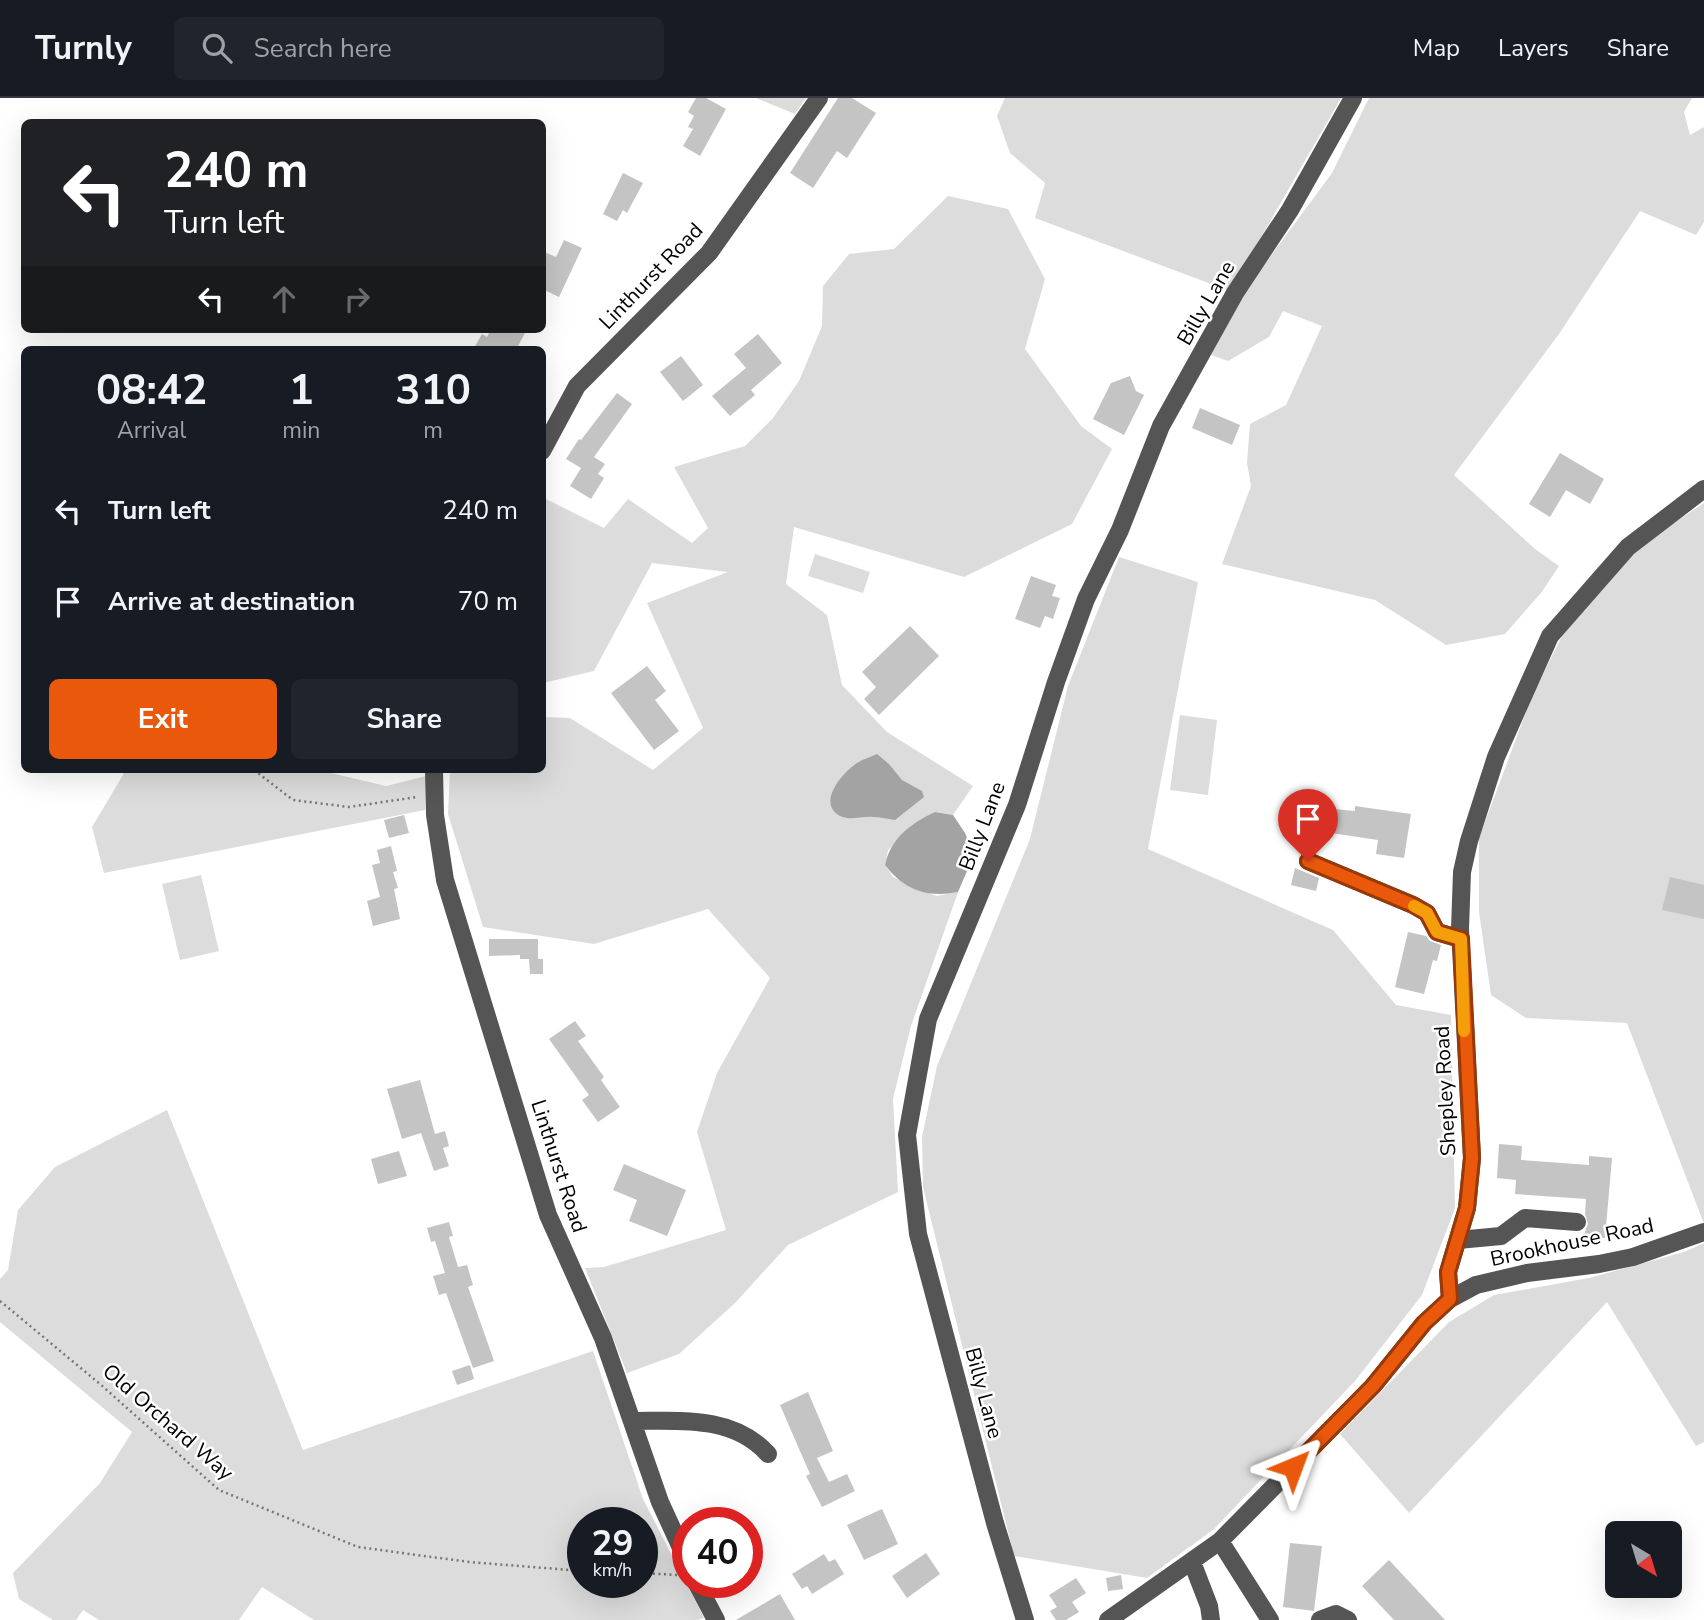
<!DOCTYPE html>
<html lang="en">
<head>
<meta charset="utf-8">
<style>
  :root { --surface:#171b24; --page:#20242c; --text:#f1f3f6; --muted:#9ea1a6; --line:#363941; --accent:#ea580c }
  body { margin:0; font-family:"Nunito Sans",sans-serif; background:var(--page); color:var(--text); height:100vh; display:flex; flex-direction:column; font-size:26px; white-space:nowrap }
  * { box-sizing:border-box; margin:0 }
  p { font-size:23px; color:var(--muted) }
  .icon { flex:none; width:38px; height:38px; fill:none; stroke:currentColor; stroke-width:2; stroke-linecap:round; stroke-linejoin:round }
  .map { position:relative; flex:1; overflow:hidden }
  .sheet { position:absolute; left:21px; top:248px; width:525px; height:427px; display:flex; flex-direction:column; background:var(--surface); border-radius:10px; box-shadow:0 7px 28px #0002 }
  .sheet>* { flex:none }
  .guide { position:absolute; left:21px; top:21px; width:525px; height:214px; border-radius:10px; box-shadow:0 7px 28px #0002; background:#202124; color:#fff; overflow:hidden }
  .needle { width:46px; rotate:142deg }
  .fabs { position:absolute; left:1605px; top:1423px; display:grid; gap:14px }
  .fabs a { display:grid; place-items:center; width:77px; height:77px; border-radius:10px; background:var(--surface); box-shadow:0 7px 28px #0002; font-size:35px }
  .speed { position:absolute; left:567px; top:1409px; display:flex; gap:14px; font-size:35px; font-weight:700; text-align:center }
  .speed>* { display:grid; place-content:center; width:91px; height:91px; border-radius:50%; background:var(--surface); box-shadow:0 7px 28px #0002; line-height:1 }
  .speed small { font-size:18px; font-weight:400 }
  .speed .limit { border:10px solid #d22; background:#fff; color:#111 }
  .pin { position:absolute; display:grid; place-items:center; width:60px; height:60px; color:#fff; margin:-72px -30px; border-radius:50% 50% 50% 0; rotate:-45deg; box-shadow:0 0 7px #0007 }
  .pin .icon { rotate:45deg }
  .me { position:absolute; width:77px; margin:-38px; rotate:44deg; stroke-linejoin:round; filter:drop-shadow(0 0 5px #0008) }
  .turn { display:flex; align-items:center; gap:24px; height:147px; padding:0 28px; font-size:32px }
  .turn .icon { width:91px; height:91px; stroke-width:2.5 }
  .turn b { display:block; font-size:49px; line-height:60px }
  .lanes { display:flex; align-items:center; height:66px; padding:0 28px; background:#0003; justify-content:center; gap:35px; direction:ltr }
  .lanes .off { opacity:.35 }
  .eta { display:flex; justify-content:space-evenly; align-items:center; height:119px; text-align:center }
  .eta b { font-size:42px; font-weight:700; line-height:49px }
  .cta { display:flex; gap:14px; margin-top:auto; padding:14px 28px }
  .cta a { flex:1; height:80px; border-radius:10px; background:var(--accent); color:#fff; font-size:28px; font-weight:700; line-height:80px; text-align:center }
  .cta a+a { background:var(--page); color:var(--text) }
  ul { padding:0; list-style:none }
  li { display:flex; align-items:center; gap:21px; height:91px; padding:0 28px }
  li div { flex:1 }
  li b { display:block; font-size:26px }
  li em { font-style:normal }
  header { display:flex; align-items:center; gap:42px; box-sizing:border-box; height:98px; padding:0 35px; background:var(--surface); border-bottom:2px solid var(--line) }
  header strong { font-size:33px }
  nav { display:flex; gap:38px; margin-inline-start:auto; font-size:24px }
  .search { width:490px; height:63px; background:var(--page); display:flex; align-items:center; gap:18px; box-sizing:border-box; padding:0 24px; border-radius:10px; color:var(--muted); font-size:26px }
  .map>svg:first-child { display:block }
  .green { fill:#dcdcdc; fill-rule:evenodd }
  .water { fill:#a3a3a3 }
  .building { fill:#c4c4c4 }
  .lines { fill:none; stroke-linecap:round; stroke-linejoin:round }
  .path { stroke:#777; stroke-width:2.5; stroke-dasharray:2 3.5; stroke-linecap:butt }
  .minor { stroke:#555; stroke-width:18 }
  .route-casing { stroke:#983908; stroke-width:18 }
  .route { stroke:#ea580c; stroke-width:12 }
  .slow { stroke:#f59e0b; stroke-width:12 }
  .labels { text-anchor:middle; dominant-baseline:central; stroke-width:5; stroke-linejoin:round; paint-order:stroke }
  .street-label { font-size:21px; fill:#000; stroke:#fff }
</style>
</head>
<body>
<header>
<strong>Turnly</strong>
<div class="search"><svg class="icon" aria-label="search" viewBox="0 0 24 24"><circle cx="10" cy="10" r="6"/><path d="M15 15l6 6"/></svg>Search here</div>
<nav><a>Map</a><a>Layers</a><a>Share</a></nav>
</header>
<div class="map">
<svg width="1704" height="1522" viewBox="0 0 1704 1522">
  <rect width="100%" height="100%" fill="#fff"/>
  <!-- green -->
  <path class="green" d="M756 0H806L795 16Z
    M1005 0H1341L1230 193 1035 120 1045 85 1010 55 997 18Z
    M1369 0H1692L1684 14 1690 37 1704 29V124L1696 137 1640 113 1559 236 1454 377 1535 451 1559 468 1541 495 1505 536 1446 547 1375 502 1222 466 1251 388 1247 365 1250 326 1286 307 1322 228 1283 213 1269 239 1228 263 1211 257 1242 197 1332 75Z
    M948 98 1008 111 1045 181 1025 251 1081 328 1112 351 1072 426 964 479 794 429 786 486 827 517 842 587 887 634 973 688 953 717 935 714 888 752 885 767 893 779 936 798 958 794 911 928 893 1001 898 1094 788 1147 735 1205 679 1256 627 1275 585 1170 604 1169 726 1132 697 1034 717 975 770 880 708 811 594 846 483 829 448 716 450 672H542L543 619 570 620 653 672 703 630 647 505 728 474 652 465 594 573 543 585 542 403 544 400 604 430 628 401 692 445 708 430 674 369 745 348 773 320 799 283 822 228 823 188 849 156 894 151Z
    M1704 405V1126L1627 925 1526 920 1491 897 1479 814V740L1532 598 1565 532 1632 453Z
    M815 456 870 474 863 495 808 478Z
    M1119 459 1198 484 1148 751 1333 832 1396 907 1451 917 1455 1110 1422 1197 1355 1283 1214 1431 1147 1480 1014 1458 923 1089 922 1039 937 968 1030 741 1068 588Z
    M1180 617 1217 622 1208 697 1170 692Z
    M123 672H318L386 688 426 678 425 712 104 775 92 729 123 677Z
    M201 777 219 853 180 862 162 786Z
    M167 1012 303 1352 593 1253 643 1401 704 1520 698 1522H314L262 1489 239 1522H99L83 1512 76 1522H53L19 1501 13 1475 100 1385 132 1334 0 1224V1181L8 1172 18 1112 55 1069ZM583 1424H642V1484H583Z
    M1704 1145V1344L1696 1348 1607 1204 1409 1415 1340 1336 1449 1224 1494 1197 1589 1180 1684 1154Z"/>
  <!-- water -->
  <path class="water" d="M877 656 889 666 902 682 922 693 924 699 895 722C888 721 880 719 873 719 862 718 851 723 840 718 816 705 843 674 857 665 863 661 871 659 877 656Z
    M935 714 953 717 965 735 974 757 958 794C927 800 904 792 885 767 891 740 910 726 935 714Z"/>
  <!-- building -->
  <path class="building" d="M696 0H706L726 11 700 58 683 48 693 31 688 29 694 18 688 14Z
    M838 0H852L876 15 847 60 837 53 813 90 790 75Z
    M623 75 643 85 627 115 623 112 617 123 603 116Z
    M564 142 582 150 559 199 542 191V153L556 159Z
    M491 231H527L516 252H473L482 236 487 239Z
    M758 236 782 265 751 292 755 297 730 318 712 298 746 270 734 256Z
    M681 258 703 287 683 303 660 274Z
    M1130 278 1136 293 1144 297 1124 337 1093 321 1111 285Z
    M617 295 632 306 594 359 605 366 598 376 604 380 591 401 570 388 581 370 566 361 579 341 581 342Z
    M1200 310 1240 327 1232 347 1192 330Z
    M1560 355 1604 381 1590 406 1566 392 1550 419 1529 406Z
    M1031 478 1056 487 1052 498 1060 500 1053 521 1045 518 1040 530 1015 521Z
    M910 528 939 558 879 617 864 601 876 589 862 574Z
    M647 568 666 593 655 602 679 633 654 652 611 595Z
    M1355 708 1411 716 1404 760 1376 756 1378 742 1331 735 1330 741 1310 739 1313 709 1355 713Z
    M404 717 409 735 389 740 384 722Z
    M391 748 397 773 393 774 398 790 394 791 400 821 373 828 367 803 380 799 372 767 380 765 377 752Z
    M1295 770 1319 780 1316 793 1291 787Z
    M1670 779 1704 787V821L1662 812Z
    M1408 834 1426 838 1430 843 1441 847 1437 863 1433 862 1424 896 1395 889Z
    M489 841H538V861H520V857L489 858Z
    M529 861H543V876H530Z
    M575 923 586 938 578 943 604 979 601 982 620 1009 598 1024 582 1002 589 997 549 941Z
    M420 982 435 1036 445 1033 449 1048 443 1050 449 1068 434 1073 421 1035 402 1041 387 991Z
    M1499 1046 1522 1048 1521 1062 1589 1067V1058L1612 1060 1605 1140 1583 1139 1588 1126 1585 1116 1586 1101 1515 1096 1516 1082 1497 1080Z
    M399 1053 407 1078 378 1086 371 1061Z
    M624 1066 686 1092 667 1138 629 1123 637 1102 613 1092Z
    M449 1124 453 1138 449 1139 458 1169 467 1167 473 1187 468 1189 494 1263 473 1270 446 1195 439 1197 433 1178 445 1175 435 1143 431 1144 427 1130Z
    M470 1267 474 1281 457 1287 452 1273Z
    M808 1294 833 1353 817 1360 829 1384 847 1376 855 1393 822 1409 806 1378 810 1376 780 1307Z
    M882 1411 898 1446 864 1462 847 1427Z
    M1290 1445 1322 1448 1314 1513 1283 1509Z
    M926 1455 940 1476 907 1500 892 1478Z
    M824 1456 829 1464 835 1461 844 1476 812 1496 807 1488 802 1491 792 1476Z
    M1389 1462 1445 1522H1394L1362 1488Z
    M1121 1477 1123 1491 1108 1493 1106 1480Z
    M1076 1480 1086 1495 1072 1504 1079 1514 1066 1522H1056L1050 1513 1057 1509 1049 1497Z
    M780 1496 795 1522H736Z"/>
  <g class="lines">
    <!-- path -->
    <path class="path" d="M254 672 293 702 349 709 417 699
      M0 1203 100 1286 219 1392 358 1449 469 1464 583 1473
      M642 1475 677 1477"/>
    <!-- minor -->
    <path class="minor" d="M542 353 577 288 709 155 819 0
      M434 672 435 717 445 782 548 1117 603 1240 660 1404 688 1465
      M1308 763 1413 807 1427 815 1437 834 1461 841
      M1458 1142 1501 1138 1525 1120 1577 1124
      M1450 1201 1448 1174 1467 1110 1472 1060 1460 831 1462 774 1469 743 1496 659 1550 538 1628 449 1704 391
      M632 1323C679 1323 733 1317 768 1356
      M1220 1443 1270 1522
      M1192 1464 1209 1508 1211 1522
      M696 1484 716 1522
      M1025 1522 995 1425 918 1136 907 1037 928 921 1017 707 1056 584 1086 501 1120 432 1161 328 1235 195 1290 112 1353 0
      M1108 1522 1220 1443 1373 1288 1424 1225 1450 1201 1476 1187 1527 1175 1599 1166 1633 1159 1704 1134
      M1320 1522 1336 1516 1348 1522"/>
  </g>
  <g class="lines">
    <!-- route casing -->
    <g class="route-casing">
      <path id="route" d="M1293 1369 1373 1288 1424 1225 1450 1201 1448 1174 1467 1110 1472 1060 1461 841 1437 834 1427 815 1413 807 1308 763"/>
    </g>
    <!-- route -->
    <use href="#route" class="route"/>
    <!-- slow -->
    <path class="slow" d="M1414 808 1427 815 1437 834 1461 841 1464 933"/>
  </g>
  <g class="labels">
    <!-- street labels -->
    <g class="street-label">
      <text transform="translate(651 178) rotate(-46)">Linthurst Road</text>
      <text transform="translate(1206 205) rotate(-60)">Billy Lane</text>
      <text transform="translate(982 728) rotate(-69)">Billy Lane</text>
      <text transform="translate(1445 993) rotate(-93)">Shepley Road</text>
      <text transform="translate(559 1068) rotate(72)">Linthurst Road</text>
      <text transform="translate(1572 1144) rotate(-12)">Brookhouse Road</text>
      <text transform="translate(984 1295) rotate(75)">Billy Lane</text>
      <text transform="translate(168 1324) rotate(41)">Old Orchard Way</text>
    </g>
  </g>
</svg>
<div class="fabs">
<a><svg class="needle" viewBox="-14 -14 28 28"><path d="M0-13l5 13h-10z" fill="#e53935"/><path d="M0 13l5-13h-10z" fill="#9ea1a6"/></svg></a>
</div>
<div class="speed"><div>29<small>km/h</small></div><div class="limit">40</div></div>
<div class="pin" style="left:1308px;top:763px;background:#d93025"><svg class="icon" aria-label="arrive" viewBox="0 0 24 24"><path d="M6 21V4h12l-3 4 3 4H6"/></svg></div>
<svg class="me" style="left:1293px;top:1369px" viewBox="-20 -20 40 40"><path d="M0-17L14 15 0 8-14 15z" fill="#ea580c" stroke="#fff" stroke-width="4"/></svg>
<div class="guide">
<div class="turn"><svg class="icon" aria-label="left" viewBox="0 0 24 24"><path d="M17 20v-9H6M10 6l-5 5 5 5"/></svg><div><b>240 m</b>Turn left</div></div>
<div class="lanes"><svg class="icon" aria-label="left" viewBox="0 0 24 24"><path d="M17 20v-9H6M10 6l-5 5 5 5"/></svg><svg class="icon off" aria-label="ahead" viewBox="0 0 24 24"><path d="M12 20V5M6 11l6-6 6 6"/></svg><svg class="icon off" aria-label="right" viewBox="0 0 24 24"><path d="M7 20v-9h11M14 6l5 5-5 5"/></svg></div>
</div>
<section class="sheet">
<div class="eta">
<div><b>08:42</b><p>Arrival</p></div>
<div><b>1</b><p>min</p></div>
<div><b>310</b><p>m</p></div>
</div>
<ul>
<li><svg class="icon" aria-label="left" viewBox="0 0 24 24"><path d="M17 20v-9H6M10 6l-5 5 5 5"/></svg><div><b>Turn left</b></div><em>240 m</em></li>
<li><svg class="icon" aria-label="arrive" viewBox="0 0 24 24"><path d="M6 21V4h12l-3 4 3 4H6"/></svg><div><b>Arrive at destination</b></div><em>70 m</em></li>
</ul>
<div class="cta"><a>Exit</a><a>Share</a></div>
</section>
</div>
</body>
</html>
